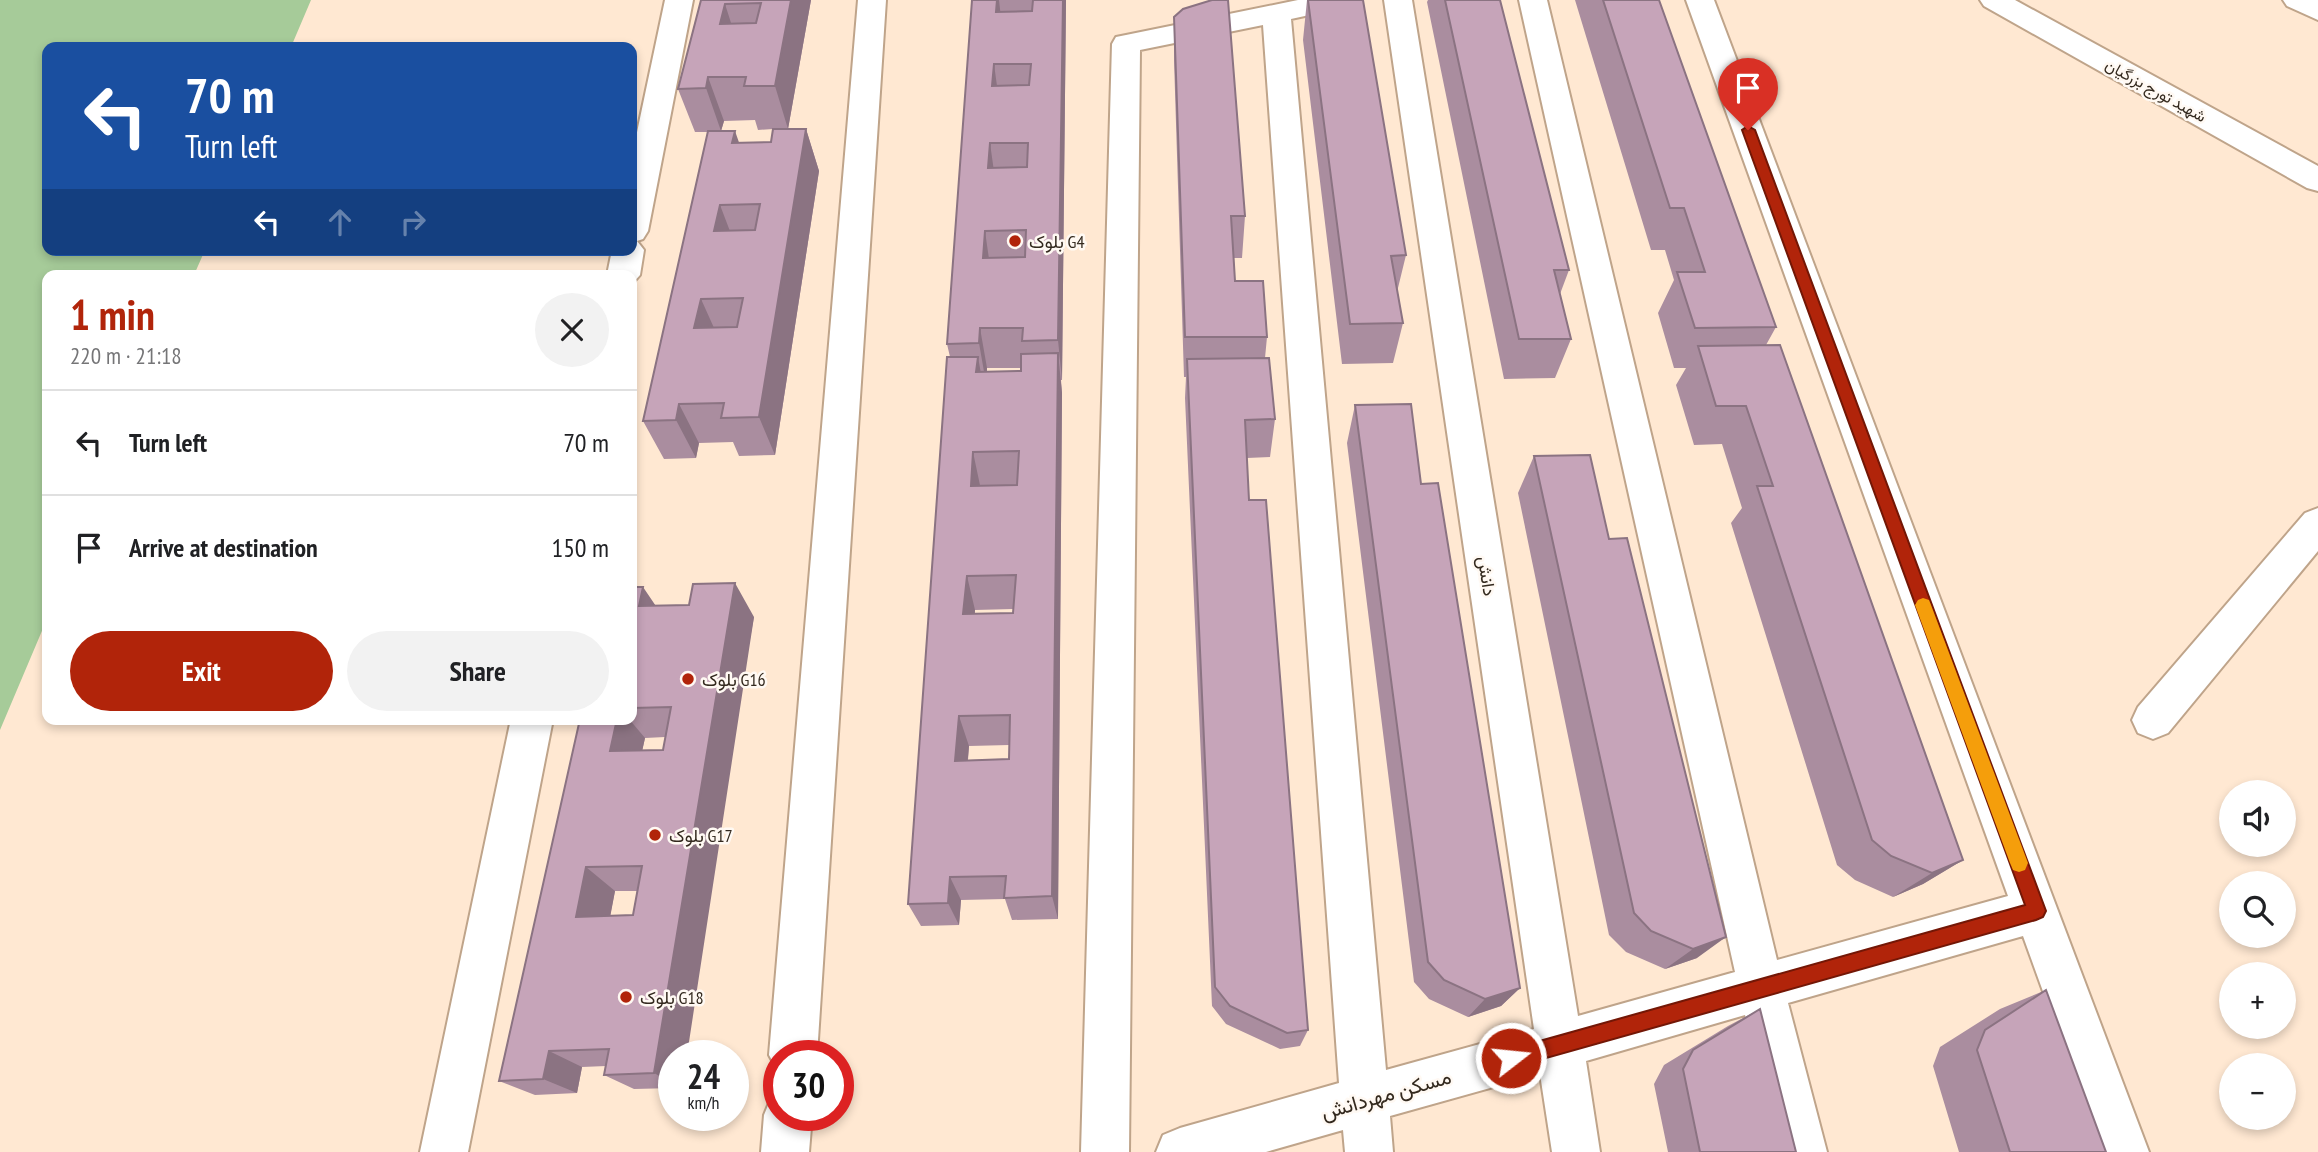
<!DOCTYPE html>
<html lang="en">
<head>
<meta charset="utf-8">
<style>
  :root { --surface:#fff; --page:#f2f2f2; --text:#202124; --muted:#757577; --line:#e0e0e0; --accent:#b1240a }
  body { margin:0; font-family:"PT Sans Narrow",Vazirmatn,sans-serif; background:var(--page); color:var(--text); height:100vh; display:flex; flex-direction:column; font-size:26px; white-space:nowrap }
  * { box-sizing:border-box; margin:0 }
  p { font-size:23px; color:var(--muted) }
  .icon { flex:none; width:38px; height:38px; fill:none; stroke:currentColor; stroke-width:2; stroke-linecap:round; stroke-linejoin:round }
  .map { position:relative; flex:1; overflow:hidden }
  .details { position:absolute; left:42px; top:270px; width:595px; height:455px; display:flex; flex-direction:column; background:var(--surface); border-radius:14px; box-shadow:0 4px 10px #0003 }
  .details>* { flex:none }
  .guide { position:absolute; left:42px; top:42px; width:595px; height:214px; border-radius:14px; box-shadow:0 4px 10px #0003; background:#1a4fa0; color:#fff; overflow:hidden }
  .buttons { position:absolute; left:2219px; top:780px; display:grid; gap:14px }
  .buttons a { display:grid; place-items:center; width:77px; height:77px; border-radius:50%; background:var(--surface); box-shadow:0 4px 10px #0003; font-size:35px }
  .speed { position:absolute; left:658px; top:1040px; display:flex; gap:14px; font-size:35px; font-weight:700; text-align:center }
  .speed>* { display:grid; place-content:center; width:91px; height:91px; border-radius:50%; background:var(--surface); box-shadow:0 4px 10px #0003; line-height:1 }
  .speed small { font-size:18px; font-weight:400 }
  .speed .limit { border:10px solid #d22; background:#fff; color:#111 }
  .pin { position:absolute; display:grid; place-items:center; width:60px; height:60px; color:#fff; margin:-72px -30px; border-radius:50% 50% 50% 0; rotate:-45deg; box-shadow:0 0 7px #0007 }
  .pin .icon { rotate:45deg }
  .me { position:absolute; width:77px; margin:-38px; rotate:74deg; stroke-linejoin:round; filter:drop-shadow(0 0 5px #0008) }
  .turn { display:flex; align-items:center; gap:24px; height:147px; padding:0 28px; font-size:32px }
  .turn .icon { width:91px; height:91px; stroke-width:2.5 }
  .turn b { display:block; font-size:49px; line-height:60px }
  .lanes { display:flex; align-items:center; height:66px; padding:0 28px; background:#0003; justify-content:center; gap:35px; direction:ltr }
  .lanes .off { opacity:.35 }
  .round { display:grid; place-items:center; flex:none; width:74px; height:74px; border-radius:37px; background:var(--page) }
  .head { display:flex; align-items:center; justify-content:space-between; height:119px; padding:0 28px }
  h1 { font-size:42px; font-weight:700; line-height:52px; color:var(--accent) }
  .action { display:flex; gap:14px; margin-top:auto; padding:14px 28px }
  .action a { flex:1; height:80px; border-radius:42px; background:var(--accent); color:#fff; font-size:28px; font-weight:700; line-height:80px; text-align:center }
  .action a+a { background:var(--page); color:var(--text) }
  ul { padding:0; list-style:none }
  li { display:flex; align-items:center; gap:21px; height:105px; padding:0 28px; border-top:2px solid var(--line) }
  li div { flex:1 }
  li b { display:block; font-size:26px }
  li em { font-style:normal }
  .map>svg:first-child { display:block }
  .green { fill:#a6cb99 }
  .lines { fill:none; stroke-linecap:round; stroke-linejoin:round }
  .street-casing { stroke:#bfa48a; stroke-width:4 }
  .street { fill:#fff; fill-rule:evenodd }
  .wall { fill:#aa8d9f; fill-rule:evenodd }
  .shaded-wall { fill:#8b7382 }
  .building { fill:#c6a4b9; stroke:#8b7382; stroke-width:2; fill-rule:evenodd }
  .route { fill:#b1240a; stroke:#731706; stroke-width:2 }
  .slow { fill:#f59e0b }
  .poi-dot { fill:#b1240a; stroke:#fff9f3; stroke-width:2.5 }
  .labels { text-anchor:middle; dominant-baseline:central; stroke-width:5; stroke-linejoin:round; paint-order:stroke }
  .far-street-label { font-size:16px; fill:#33291e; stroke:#fff9f3 }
  .poi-label { font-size:18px; fill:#33291e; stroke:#fff9f3; text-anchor:start }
  .street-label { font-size:18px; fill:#33291e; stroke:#fff9f3 }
  .near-street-label { font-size:21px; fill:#33291e; stroke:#fff9f3 }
</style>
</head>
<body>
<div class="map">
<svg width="2318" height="1152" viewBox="0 0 2318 1152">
  <rect width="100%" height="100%" fill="#ffe8d2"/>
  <!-- green -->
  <path class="green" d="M0 0H311L291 47H47V250H205L194 275H47V619L0 730Z"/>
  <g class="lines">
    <!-- street casing -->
    <g class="street-casing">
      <path id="street" d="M665 0H693L648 231 643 239 637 241 644 250 640 275 632 284V275H607L612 250H632V156Z
        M858 0H886L817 1055H779V1073L769 1055Z
        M1298 0H1355L1351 6 1291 19 1386 1070 1534 1029 1384 0H1412L1578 1016 1735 972 1519 0H1547L1777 960 2008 896 1686 0H1714L2149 1152H2101L2023 936 1788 1003 1827 1152H1779L1745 1015 1586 1061 1600 1152H1552L1540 1074 1390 1116 1393 1152H1345L1343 1130 1266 1152H1156L1163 1135 1180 1128 1339 1083 1263 25 1140 50 1129 1152H1081L1112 44 1116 37 1126 35Z
        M1980 0H2015L2318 166V191L2307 188 1984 6Z
        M2283 0H2318V20L2287 6Z
        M2318 508V551L2168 733 2153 739 2138 733 2132 720 2138 707 2305 513Z
        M511 719H553L468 1152H420Z
        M779 1095V1115H812L809 1152H761L764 1115 771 1098Z"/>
    </g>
    <!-- street -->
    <use href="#street" class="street"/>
  </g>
  <!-- wall -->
  <path class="wall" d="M701 0H811L788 129H806L819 171 775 455 739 456 733 442 699 443 696 458 664 459 643 421 708 132H695L678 89ZM755 120 758 130 773 129 771 142 739 143 721 131 724 121Z
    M972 0H1066L1062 380H1061L1062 393 1058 919 1012 920 1005 899 961 900 959 925 921 926 908 904 950 357 947 344ZM987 368H1021V371L987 372ZM1013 609V613L975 614V610ZM1009 745V759L968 760 969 746Z
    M1307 0H1363L1406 255 1397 292 1403 323 1393 363 1342 364 1303 40Z
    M1428 0H1500L1569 270 1560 294 1571 339 1555 378 1504 379 1427 2Z
    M1575 0H1659L1776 327 1766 345 1963 860 1923 884 1893 897 1855 880 1837 865 1731 523 1742 508 1722 444 1694 445 1676 385 1686 368H1674L1658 313 1674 280 1665 250H1651Z
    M1174 17 1245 216 1242 258H1234L1235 281 1267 337 1265 358 1275 419 1270 457 1247 458 1249 500 1308 1030 1300 1046 1280 1049 1226 1024 1212 1006 1185 398 1186 377H1184L1174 60Z
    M1355 405 1421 484 1520 988 1501 1006 1468 1017 1429 999 1414 982 1347 443Z
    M1534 456 1697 958 1665 969 1626 952 1609 935 1518 493Z
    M632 587 656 606 754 617 674 1055V1088L634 1089 604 1075 606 1066 582 1067 577 1093 535 1095 499 1081 580 719H632ZM665 737 663 750 642 751 645 738ZM615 891H637L633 915 610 916Z
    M2046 990 2106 1152H1959L1933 1066 1940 1047 2000 1009Z
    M1760 1009 1796 1152H1668L1654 1084 1664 1065 1728 1026Z"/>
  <!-- shaded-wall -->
  <path class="shaded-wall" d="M791 0H811L788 129 775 86Z
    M997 0H999L1003 36 996 12Z
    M1063 0H1066L1062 380 1058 340Z
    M725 4 739 48 720 24Z
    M994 64 1000 108 992 86Z
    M708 77 724 121 721 131 706 88Z
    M806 129 819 171 775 455 759 417Z
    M735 131 750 174 732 143Z
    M990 143 996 186 988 168Z
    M720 205 736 247 714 231Z
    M985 231 991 273 983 258Z
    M701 299 719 339 694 328Z
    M980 328 987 368 986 383 979 343Z
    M1058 353 1062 393 1058 919 1052 896Z
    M978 357 985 396 976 372Z
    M679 404 699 443 696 458 676 420Z
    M973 452 981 490 971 486Z
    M967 576 975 610 972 647 963 614Z
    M735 583 754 617 687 1055H674V1084L654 1073Z
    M643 587 666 621 639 606Z
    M959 716 969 746 965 789 955 761Z
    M617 719H629L645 738 636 779 610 751Z
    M1963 860 1923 884 1893 897 1932 873Z
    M586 867 615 891 606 939 576 917Z
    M950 877 961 900 959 925 948 903Z
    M1726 937 1697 958 1665 969 1693 949Z
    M1520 988 1501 1006 1468 1017 1485 999Z
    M549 1051 582 1067 577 1093 543 1079Z"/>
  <!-- building -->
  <path class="building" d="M701 0H791L775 86H744L746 77H708L706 88 678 89ZM761 3 756 23 720 24 725 4Z
    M972 0H997L996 12 1032 11 1033 0H1063L1058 340 1022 341 1023 328H980L979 343 947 344ZM994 64H1031L1029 85 992 86ZM990 143H1028L1027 167 988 168ZM1026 230 1025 257 983 258 985 231Z
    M1212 0H1228L1245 216H1231L1235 281H1263L1267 337H1185L1174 17 1183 9Z
    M1308 0H1363L1406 255 1391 256 1403 323 1350 324Z
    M1445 0H1500L1569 270H1554L1571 339H1519Z
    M1603 0H1659L1776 327 1695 328 1677 272H1705L1684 208H1670Z
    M773 129H806L759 417 721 418 724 403 679 404 676 420 643 421 708 131H735L732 143 771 142ZM760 204 755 230 714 231 720 205ZM743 298 737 327 694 328 701 299Z
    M1780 345 1963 860 1932 873 1891 856 1872 840 1757 486H1773L1746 406H1716L1698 346Z
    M1058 353 1052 896 1004 898 1006 876 950 877 948 903 908 904 947 357H978L976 372 1021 371V354ZM1019 451 1017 485 971 486 973 452ZM1016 575 1013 613 963 614 967 576ZM1010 715 1009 759 955 761 959 716Z
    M1269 358 1275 419 1245 420 1249 500H1266L1308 1030 1287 1033 1230 1006 1215 987 1187 359Z
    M1411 404 1421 484 1438 483 1520 988 1485 999 1444 980 1428 962 1355 405Z
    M1590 455 1609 539 1627 538 1726 937 1693 949 1651 931 1634 913 1534 456Z
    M735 583 654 1073 604 1075 609 1049 549 1051 543 1079 499 1081 580 719H617L610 751 663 750 671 707 632 708V587H643L639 606 689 605 693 584ZM642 866 633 915 576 917 586 867Z
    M2046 990 2106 1152H2010L1977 1050 1985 1030Z
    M1760 1009 1796 1152H1700L1683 1069 1693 1050Z"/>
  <!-- route -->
  <path class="route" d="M1748 126 1755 130 2046 911 2043 917 2036 920 1511 1068 1504 1065 1501 1058 1504 1051 1511 1049 2025 905 1742 130Z"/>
  <!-- slow -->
  <path class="slow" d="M1923 598 1929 600 1931 605 2028 863 2025 870 2019 872 2013 870 2010 863 1915 605 1918 600Z"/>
  <!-- markers -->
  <g class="poi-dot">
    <circle cx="1015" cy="241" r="7"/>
    <circle cx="688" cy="679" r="7"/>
    <circle cx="655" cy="835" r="7"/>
    <circle cx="626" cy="997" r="7"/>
  </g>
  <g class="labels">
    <!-- far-street labels -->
    <g class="far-street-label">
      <text transform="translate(2156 90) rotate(29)">شهید تورج بزرگیان</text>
    </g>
    <!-- poi labels -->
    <g class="poi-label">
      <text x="1029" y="241">بلوک G4</text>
      <text x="702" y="679">بلوک G16</text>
      <text x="669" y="835">بلوک G17</text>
      <text x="640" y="997">بلوک G18</text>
    </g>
    <!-- street labels -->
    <g class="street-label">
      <text transform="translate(1487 576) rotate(81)">دانش</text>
    </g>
    <!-- near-street labels -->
    <g class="near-street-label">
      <text transform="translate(1386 1094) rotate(-16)">مسکن مهردانش</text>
    </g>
  </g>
</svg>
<div class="buttons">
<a><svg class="icon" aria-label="sound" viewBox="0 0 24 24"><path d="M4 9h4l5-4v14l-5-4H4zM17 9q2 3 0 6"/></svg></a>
<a><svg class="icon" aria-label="search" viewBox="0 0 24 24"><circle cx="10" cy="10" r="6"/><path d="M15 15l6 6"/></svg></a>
<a>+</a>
<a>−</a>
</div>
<div class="speed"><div>24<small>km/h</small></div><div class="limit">30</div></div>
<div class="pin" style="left:1748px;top:130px;background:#d93025"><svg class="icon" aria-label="arrive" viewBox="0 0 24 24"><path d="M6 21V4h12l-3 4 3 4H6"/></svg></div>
<svg class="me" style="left:1511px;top:1058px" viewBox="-20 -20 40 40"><circle r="17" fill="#b1240a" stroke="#fff" stroke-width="3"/><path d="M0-11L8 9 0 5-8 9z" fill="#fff"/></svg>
<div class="guide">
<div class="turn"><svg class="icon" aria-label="left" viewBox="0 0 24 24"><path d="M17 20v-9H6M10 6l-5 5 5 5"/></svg><div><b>70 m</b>Turn left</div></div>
<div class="lanes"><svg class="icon" aria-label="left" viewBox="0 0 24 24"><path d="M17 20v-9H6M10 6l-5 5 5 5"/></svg><svg class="icon off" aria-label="ahead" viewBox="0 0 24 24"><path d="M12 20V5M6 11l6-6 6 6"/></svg><svg class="icon off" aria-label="right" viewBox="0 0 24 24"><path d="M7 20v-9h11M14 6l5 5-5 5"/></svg></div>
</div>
<section class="details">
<div class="head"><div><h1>1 min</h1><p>220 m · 21:18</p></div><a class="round"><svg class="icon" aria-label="close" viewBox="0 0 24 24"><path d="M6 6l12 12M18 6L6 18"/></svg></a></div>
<ul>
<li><svg class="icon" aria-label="left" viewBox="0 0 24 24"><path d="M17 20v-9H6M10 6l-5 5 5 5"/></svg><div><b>Turn left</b></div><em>70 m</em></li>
<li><svg class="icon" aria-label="arrive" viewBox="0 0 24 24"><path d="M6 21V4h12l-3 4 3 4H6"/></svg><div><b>Arrive at destination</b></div><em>150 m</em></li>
</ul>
<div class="action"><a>Exit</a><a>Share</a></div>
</section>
</div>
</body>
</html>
